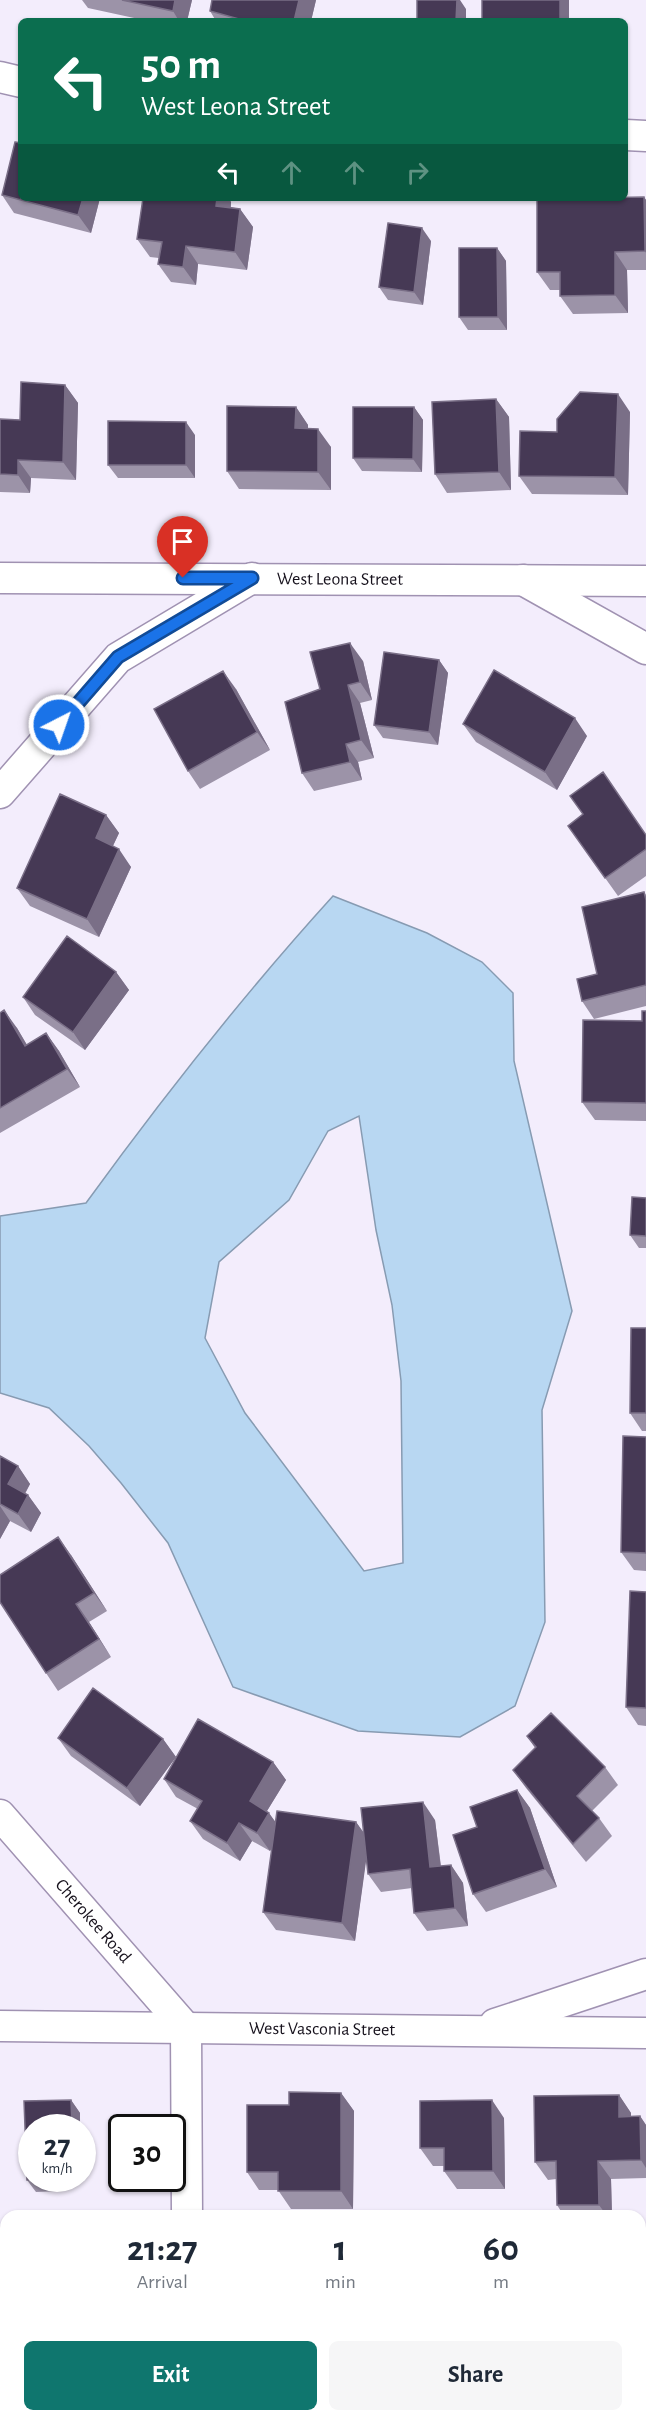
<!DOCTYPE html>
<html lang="en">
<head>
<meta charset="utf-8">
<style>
  :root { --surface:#fff; --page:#f6f6f7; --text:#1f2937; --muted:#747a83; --accent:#0f766e }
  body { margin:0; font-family:"Alegreya Sans",sans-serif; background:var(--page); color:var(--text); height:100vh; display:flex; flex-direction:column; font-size:22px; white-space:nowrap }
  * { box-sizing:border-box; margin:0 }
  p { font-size:20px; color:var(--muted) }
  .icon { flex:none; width:33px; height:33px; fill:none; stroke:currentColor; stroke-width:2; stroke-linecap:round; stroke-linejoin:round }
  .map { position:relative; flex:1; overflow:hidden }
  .drawer { position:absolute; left:0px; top:2210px; width:646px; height:212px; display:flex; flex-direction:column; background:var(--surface); border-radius:18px 18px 0 0; box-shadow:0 2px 4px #0004 }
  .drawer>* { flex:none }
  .top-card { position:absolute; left:18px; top:18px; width:610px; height:183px; border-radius:9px; box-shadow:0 2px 4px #0004; background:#0b6e4f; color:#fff; overflow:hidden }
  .speed { position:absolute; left:18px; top:2114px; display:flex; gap:12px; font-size:30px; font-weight:700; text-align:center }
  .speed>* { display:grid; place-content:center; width:78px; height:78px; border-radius:50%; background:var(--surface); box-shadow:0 2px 4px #0004; line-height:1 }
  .speed small { font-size:15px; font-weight:400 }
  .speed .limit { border:3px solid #111; border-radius:9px; background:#fff; color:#111 }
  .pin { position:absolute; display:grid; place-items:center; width:51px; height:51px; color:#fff; margin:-62px -26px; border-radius:50% 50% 50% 0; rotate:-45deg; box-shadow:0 0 6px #0007 }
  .pin .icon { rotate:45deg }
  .me { position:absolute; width:66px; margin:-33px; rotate:41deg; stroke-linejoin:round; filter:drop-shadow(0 0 4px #0008) }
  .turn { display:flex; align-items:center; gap:21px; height:126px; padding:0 24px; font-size:27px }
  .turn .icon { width:78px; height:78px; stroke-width:2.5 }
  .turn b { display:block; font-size:42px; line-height:51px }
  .lanes { display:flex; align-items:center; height:57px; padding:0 24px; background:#0003; justify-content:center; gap:30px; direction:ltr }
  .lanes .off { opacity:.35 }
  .eta { display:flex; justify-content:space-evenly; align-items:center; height:102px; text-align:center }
  .eta b { font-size:36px; font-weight:700; line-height:42px }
  .primary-button { display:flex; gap:12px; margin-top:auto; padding:12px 24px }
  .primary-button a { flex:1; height:69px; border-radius:9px; background:var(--accent); color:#fff; font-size:24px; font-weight:700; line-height:69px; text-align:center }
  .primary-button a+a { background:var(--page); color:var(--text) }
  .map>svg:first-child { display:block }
  .water { fill:#b8d7f2; stroke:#879bb2; stroke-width:1.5; fill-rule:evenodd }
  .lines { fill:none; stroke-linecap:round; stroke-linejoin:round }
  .minor-casing { stroke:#a092b2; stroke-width:33 }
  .minor { stroke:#fff; stroke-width:30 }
  .wall { fill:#9c93a8 }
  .shaded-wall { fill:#7a6f87 }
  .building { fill:#463955; stroke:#7a6f87; stroke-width:1.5 }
  .route-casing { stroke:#114b97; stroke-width:15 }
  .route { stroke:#1a73e8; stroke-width:10 }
  .labels { text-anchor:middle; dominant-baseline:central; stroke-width:6; stroke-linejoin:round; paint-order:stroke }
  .street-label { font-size:18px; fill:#15101b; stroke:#f3edfc }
</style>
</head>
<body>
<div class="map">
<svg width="646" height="2420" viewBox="0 0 646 2420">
  <rect width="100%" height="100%" fill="#f3edfc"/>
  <!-- water -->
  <path class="water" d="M333 896 427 933 482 962 513 993 514 1061 572 1311 542 1410 545 1622 515 1706 460 1737 358 1731 233 1687 168 1543 121 1483 89 1446 49 1408 0 1393V1216L86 1203C163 1097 244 994 333 896ZM359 1116 376 1230 392 1305 401 1381 403 1563 364 1571 245 1413 205 1338 219 1262 289 1200 328 1131Z"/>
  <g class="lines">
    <!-- minor casing -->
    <g class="minor-casing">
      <g id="minor">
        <path d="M0 77 21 82"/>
        <path d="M626 135 646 136"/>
        <path id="s1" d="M0 578 646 581"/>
        <path d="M523 580 646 649"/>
        <path d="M0 793 118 658 252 578"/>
        <path id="s2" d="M0 1815 186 2028 187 2216"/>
        <path d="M495 2024 646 1974"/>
        <path id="s3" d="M0 2026 646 2033"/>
        <path d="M187 2415V2420"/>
      </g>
    </g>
    <!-- minor -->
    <use href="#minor" class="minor"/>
  </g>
  <!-- wall -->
  <path class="wall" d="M82 0H192L187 21H148L88 8Z
    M212 0H316L311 21H216L210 11Z
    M2 195 100 198 91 233 14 213Z
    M644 197 646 200V270H627L628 313 573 314 560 296V290H550L537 272Z
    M143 198H228L231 202V207L240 209 253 227 247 270 198 264 196 285 171 282 158 264 159 258 150 257 137 239Z
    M431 241 423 305 388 300 379 287Z
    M497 248 506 261 507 330H468L459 317Z
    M65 385 78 403 76 480 31 478 30 493 0 492V419L20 420Z
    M496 399 509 417 511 490 447 493 435 474Z
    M296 407 308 425V429L331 447V490L239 489 227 471Z
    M414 407 423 420 422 472 362 471 353 458Z
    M630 412 628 495 532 494 519 476Z
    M195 435V478H118L108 465Z
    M439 660 448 673 438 745 383 738 374 725Z
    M363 661 372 700 360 703 374 758 358 762 362 780 314 791 302 773 320 689Z
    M236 689 270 750 200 789 188 771Z
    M463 724 587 736 557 790 476 742Z
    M106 815 119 833 113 846 131 867 99 937 30 906 17 888Z
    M568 826 646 835V876L618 896Z
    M644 892 646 895V1006L594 1019 582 1001Z
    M116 972 129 990 85 1050 35 1015 23 997Z
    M646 1011V1121L595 1120 582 1102 642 1021Z
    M0 1013 17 1028 27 1045 46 1033 59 1051 80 1087 0 1133Z
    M646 1198V1248H639L630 1235Z
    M646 1328V1431H642L630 1413Z
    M646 1437V1571L634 1570 621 1552Z
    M0 1456 18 1466 30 1484 25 1494 28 1495 41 1513 31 1532 10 1521 0 1539Z
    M71 1555 107 1611 89 1622 111 1657 58 1691 46 1673Z
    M646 1592V1726L638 1725 626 1707Z
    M527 1736 605 1767 618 1785 592 1811 599 1818 612 1836 586 1862 526 1788 513 1770 535 1748Z
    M58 1738 163 1739 176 1757 140 1806 71 1756Z
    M273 1762 286 1780 267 1811 275 1822H356L363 1832 435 1820 441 1866 451 1865 463 1883 468 1926 427 1931 414 1913 412 1888 381 1892 368 1874 366 1858 355 1941 276 1930 263 1912 272 1848 270 1851 252 1841 240 1861 203 1839 190 1821 198 1809 176 1797 164 1779Z
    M517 1790 530 1808 557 1887 486 1912 473 1894 477 1827Z
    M341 2093 354 2111 353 2209H291L278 2190H259L247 2172 289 2105Z
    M619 2095 631 2113V2117L640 2116 646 2125V2178L611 2179 612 2216H564L557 2205 556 2179 548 2180 535 2162Z
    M71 2100 80 2113V2127H32V2178H59L60 2191 36 2192 27 2180 24 2101Z
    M504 2118 505 2189H457L444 2171V2166H433L420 2148Z
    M640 2293H646V2353H640Z"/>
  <!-- shaded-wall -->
  <path class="shaded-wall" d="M175 0H192L187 21H179L173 11Z
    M299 0H316L311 21H294Z
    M457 0H460L466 9V21H456Z
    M560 0H569V21H560Z
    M644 197 646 200V253L645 251Z
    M83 198H100L91 233 78 215Z
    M217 198H228L231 202 229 224 216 206Z
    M240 209 253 227 247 270 235 252Z
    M422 228 431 241 423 305 414 292Z
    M186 246 198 264 196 285 183 267Z
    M497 248 506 261 507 330 498 317Z
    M615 252 627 270 628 313 615 295Z
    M65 385 78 403 76 480 63 462Z
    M618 394 630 412 628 495 615 477Z
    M496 399 509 417 511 490 499 472Z
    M296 407 308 425V446L295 428Z
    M414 407 423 420 422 472 413 459Z
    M186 422 195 435V478L186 465Z
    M318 429 331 447V490L318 472Z
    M18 460 31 478 30 493 18 475Z
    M350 643 363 661 372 700 360 682Z
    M439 660 448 673 438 745 429 732Z
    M223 671 236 689 270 750 257 732Z
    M348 685 360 703 374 758 361 740Z
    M575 718 587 736 557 790 545 772Z
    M346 744 358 762 362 780 350 762Z
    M106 815 119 833 108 856 96 838Z
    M119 849 131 867 99 937 87 919Z
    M116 972 129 990 85 1050 73 1032Z
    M4 1010 17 1028 38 1064 25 1046Z
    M46 1033 59 1051 80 1087 67 1069Z
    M18 1466 30 1484 20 1502 8 1484Z
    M28 1495 41 1513 31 1532 18 1514Z
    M0 1506 10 1521 0 1539Z
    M58 1537 71 1555 107 1611 94 1593Z
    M76 1604 89 1622 111 1657 99 1639Z
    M163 1739 176 1757 140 1806 127 1788Z
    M273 1762 286 1780 262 1819 250 1801Z
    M517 1790 530 1808 557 1887 545 1869Z
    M423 1802 435 1820 443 1885 430 1867Z
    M269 1813 282 1831 270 1851 257 1833Z
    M356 1822 369 1840 355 1941 342 1923Z
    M239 1823 252 1841 240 1861 227 1843Z
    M451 1865 463 1883 468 1926 455 1908Z
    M341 2093 354 2111 353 2209 341 2191Z
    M619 2095 631 2113V2135L619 2117Z
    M71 2100 80 2113V2127H72Z
    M492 2100 504 2118 505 2189 493 2171Z
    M640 2116 646 2125V2168L641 2160Z
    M598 2161 611 2179 612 2216H607L599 2205Z
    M50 2178H59L60 2191Z"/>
  <!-- building -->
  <path class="building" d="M122 0H175L173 11Z
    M212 0H299L294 21H246L210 11Z
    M417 0H457L456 21H417Z
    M482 0H560V21H482Z
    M15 142 21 143V198H83L78 215 2 195Z
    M644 197 645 251 615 252V295L560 296V272H537V199Z
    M143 198H217L216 206 240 209 235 252 186 246 183 267 158 264 162 242 137 239Z
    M388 223 422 228 414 292 379 287Z
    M459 248H497L498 317H459Z
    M21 382 65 385 63 462 18 460V475L0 474V419L20 420Z
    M580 392 618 394 615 477 519 476 520 431 557 432V419Z
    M496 399 499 472 435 474 432 402Z
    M227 406 296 407 295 428 318 429V472L227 471Z
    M353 407H414L413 459 353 458Z
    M108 421 186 422V465H108Z
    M350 643 360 682 348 685 361 740 346 744 350 762 302 773 285 702 320 689 310 652Z
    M384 652 439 660 429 732 374 725Z
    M494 670 575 718 545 772 463 724Z
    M223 671 257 732 188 771 154 709Z
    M603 772 646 835V849L605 878 568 826 583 814 570 796Z
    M60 794 106 815 96 838 119 849 87 919 17 888Z
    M644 892 646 900V985L582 1001 577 979 597 974 582 907Z
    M67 936 116 972 73 1032 23 997Z
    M4 1010 25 1046 46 1033 67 1069 0 1108V1013Z
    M642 1011H646V1103L582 1102 583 1020 642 1021Z
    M632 1197 646 1198V1236L630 1235Z
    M631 1328H646V1413H630Z
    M623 1436 646 1437V1553L621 1552Z
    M0 1456 18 1466 8 1484 28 1495 18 1514 0 1504Z
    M58 1537 94 1593 76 1604 99 1639 46 1673 0 1602V1575Z
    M630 1591 646 1592V1708L626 1707Z
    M93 1688 163 1739 127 1788 58 1738Z
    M551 1713 605 1767 577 1796 599 1818 573 1844 513 1770 536 1747 527 1736Z
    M198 1719 273 1762 250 1801 269 1813 257 1833 239 1823 227 1843 190 1821 202 1801 164 1779Z
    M517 1790 545 1869 473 1894 453 1835 477 1827 470 1807Z
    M423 1802 430 1867 451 1865 455 1908 414 1913 410 1869 368 1874 361 1808Z
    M277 1811 356 1822 342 1923 263 1912Z
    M289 2092 341 2093V2191H278V2172H247V2105H289Z
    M619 2095V2117L640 2116 641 2160 598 2161 599 2205H557L556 2161 535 2162 534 2096Z
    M71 2100 72 2127H32V2178L51 2179 27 2180 24 2101Z
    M492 2100 493 2171H444V2148H420V2101Z
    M640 2293H646V2341L640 2340Z"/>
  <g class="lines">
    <!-- route casing -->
    <g class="route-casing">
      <path id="route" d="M59 725 118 657 252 578H183"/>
    </g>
    <!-- route -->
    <use href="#route" class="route"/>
  </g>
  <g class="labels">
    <!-- street labels -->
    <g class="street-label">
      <text stroke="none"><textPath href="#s1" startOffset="340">West Leona Street</textPath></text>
      <text stroke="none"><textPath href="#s2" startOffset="141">Cherokee Road</textPath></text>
      <text stroke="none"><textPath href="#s3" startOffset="322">West Vasconia Street</textPath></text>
    </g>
  </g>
</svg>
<div class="speed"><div>27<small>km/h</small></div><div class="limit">30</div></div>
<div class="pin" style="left:183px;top:578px;background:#d93025"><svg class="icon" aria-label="arrive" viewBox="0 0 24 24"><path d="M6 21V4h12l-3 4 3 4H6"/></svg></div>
<svg class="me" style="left:59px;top:725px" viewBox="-20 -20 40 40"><circle r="17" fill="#1a73e8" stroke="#fff" stroke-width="3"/><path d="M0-11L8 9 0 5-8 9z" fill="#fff"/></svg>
<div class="top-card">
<div class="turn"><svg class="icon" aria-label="left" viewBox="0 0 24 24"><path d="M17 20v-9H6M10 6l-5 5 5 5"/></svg><div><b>50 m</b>West Leona Street</div></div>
<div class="lanes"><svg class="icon" aria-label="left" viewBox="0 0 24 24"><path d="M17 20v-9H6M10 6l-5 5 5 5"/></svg><svg class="icon off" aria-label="ahead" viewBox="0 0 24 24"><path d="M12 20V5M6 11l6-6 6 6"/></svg><svg class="icon off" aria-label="ahead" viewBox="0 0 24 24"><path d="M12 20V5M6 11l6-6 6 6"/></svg><svg class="icon off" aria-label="right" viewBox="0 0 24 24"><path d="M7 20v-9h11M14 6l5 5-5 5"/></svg></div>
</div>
<section class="drawer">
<div class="eta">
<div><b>21:27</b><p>Arrival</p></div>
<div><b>1</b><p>min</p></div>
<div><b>60</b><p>m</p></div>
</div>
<div class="primary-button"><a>Exit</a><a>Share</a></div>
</section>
</div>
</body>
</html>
